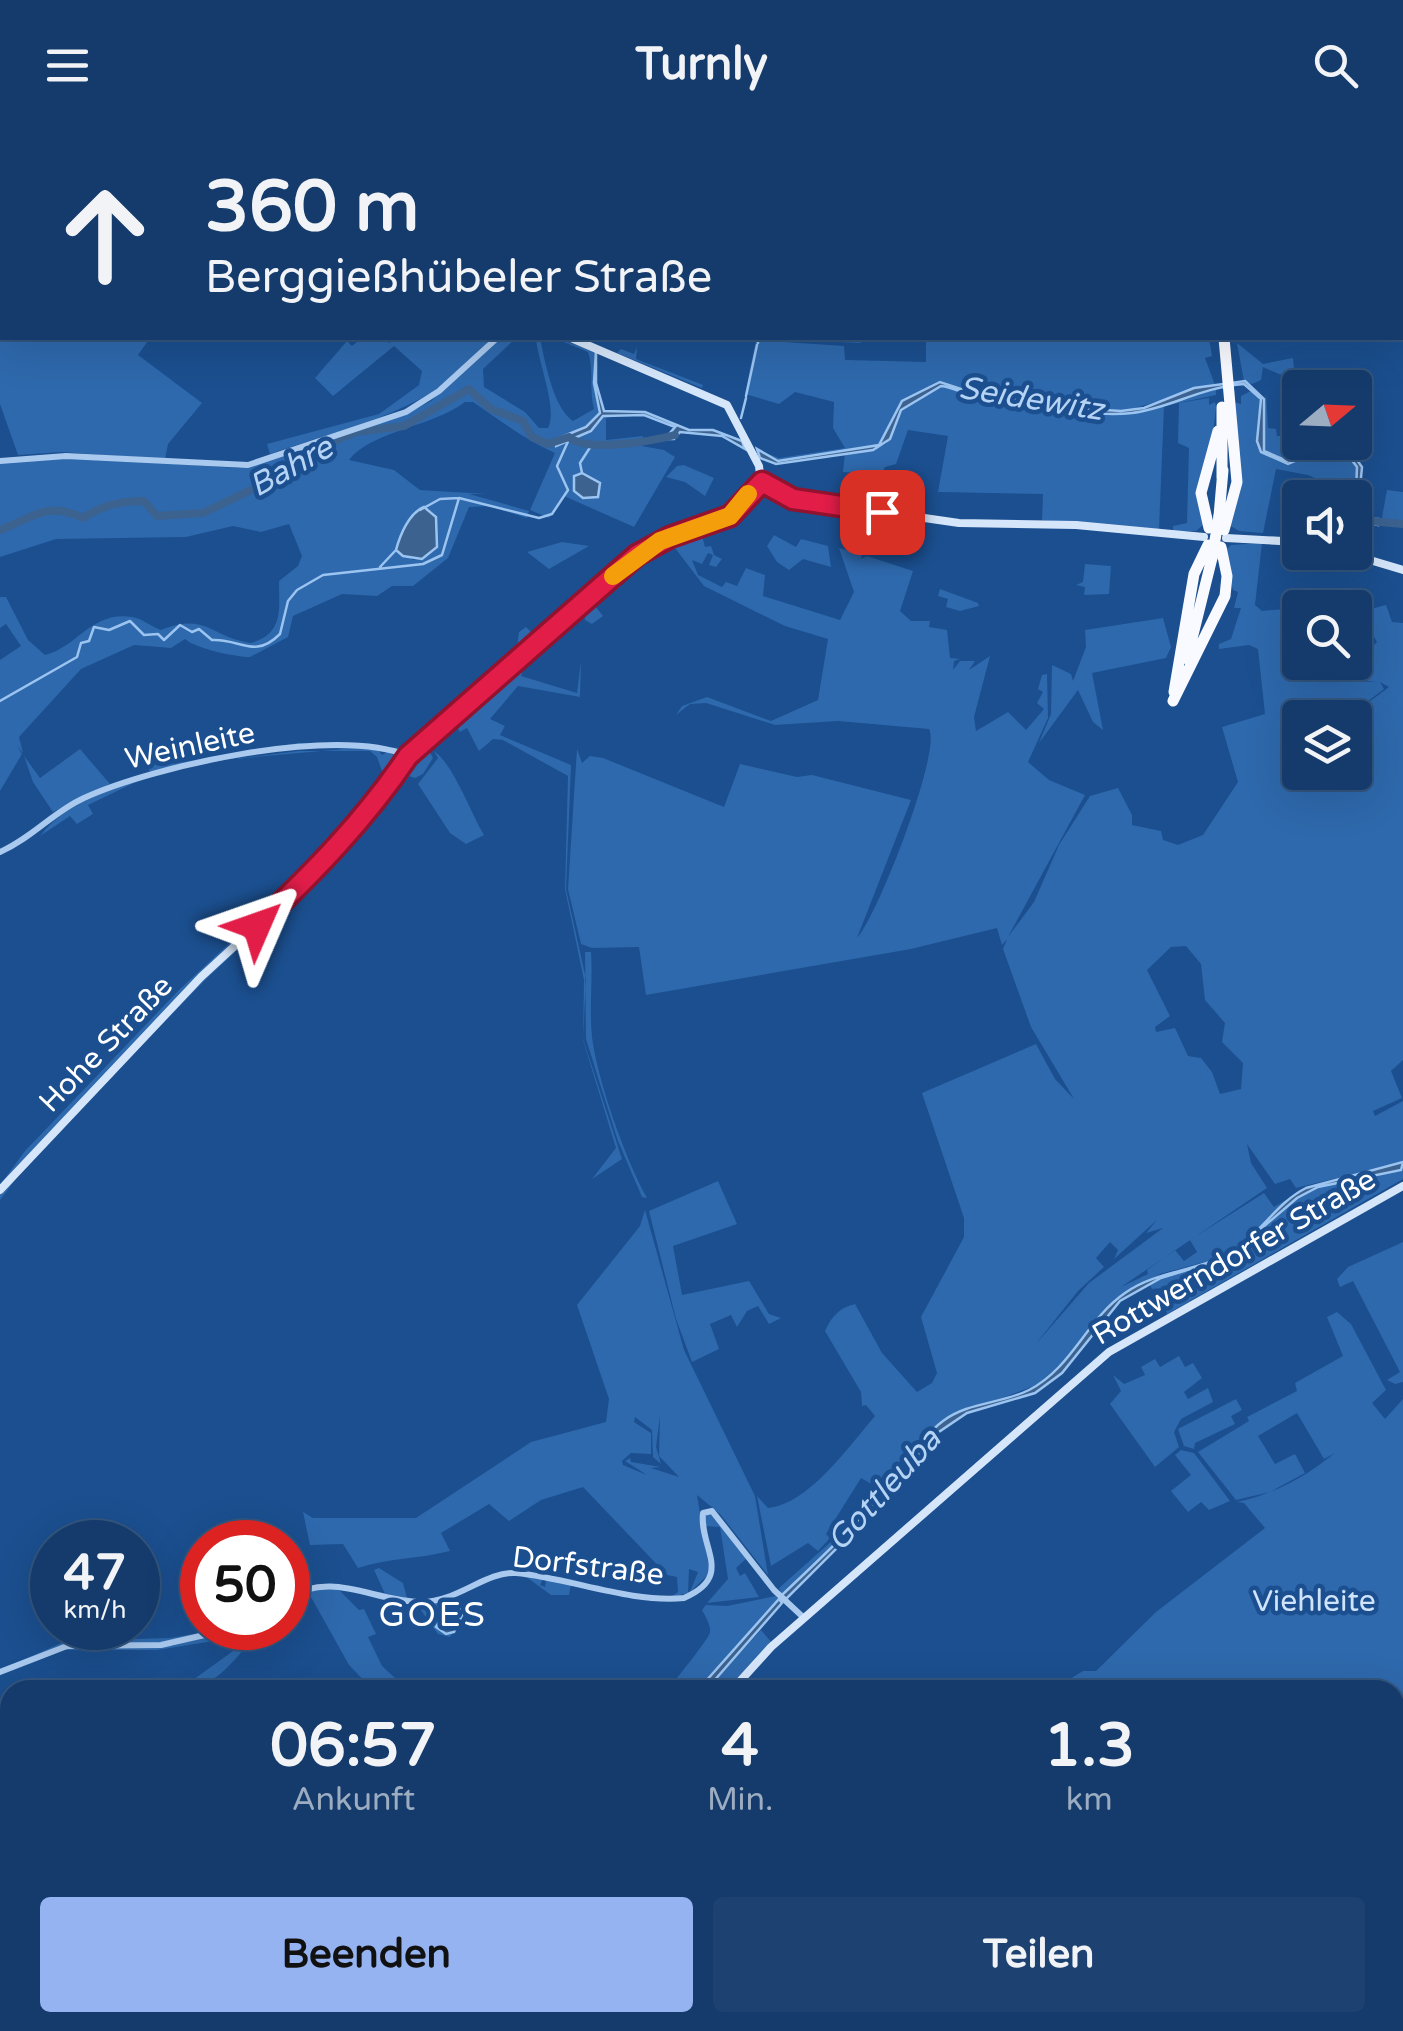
<!DOCTYPE html>
<html lang="de">
<head>
<meta charset="utf-8">
<style>
  :root { --surface:#143b6b; --page:#1d4271; --text:#f1f3f6; --muted:#9dadc1; --line:#33557e; --accent:#95b2f1 }
  body { margin:0; font-family:"Varela Round",sans-serif; background:var(--page); color:var(--text); height:100vh; display:flex; flex-direction:column; font-size:38px; white-space:nowrap }
  * { box-sizing:border-box; margin:0 }
  p { font-size:32px; color:var(--muted) }
  .icon { flex:none; width:55px; height:55px; fill:none; stroke:currentColor; stroke-width:2; stroke-linecap:round; stroke-linejoin:round }
  .map { position:relative; flex:1; overflow:hidden }
  .details { position:absolute; left:0px; top:1550px; width:1405px; height:352px; display:flex; flex-direction:column; background:var(--surface); border-radius:30px 30px 0 0; box-shadow:0 10px 40px #0002,0 0 0 2px var(--line) }
  .details>* { flex:none }
  .guide { position:absolute; left:0px; top:0px; width:1405px; height:210px; box-shadow:0 10px 40px #0002,0 0 0 2px var(--line); background:#143b6b; color:var(--text); overflow:hidden }
  .needle { width:65px; rotate:71deg }
  .buttons { position:absolute; left:1282px; top:240px; display:grid; gap:20px }
  .buttons a { display:grid; place-items:center; width:90px; height:90px; border-radius:10px; background:var(--surface); box-shadow:0 10px 40px #0002,0 0 0 2px var(--line); font-size:50px }
  .speed { position:absolute; left:30px; top:1390px; display:flex; gap:20px; font-size:50px; font-weight:700; text-align:center }
  .speed>* { display:grid; place-content:center; width:130px; height:130px; border-radius:50%; background:var(--surface); box-shadow:0 10px 40px #0002,0 0 0 2px var(--line); line-height:1 }
  .speed small { font-size:25px; font-weight:400 }
  .speed .limit { border:15px solid #d22; background:#fff; color:#111 }
  .pin { position:absolute; display:grid; place-items:center; width:85px; height:85px; color:#fff; margin:-42px; border-radius:20px; box-shadow:0 5px 15px #0006 }
  .me { position:absolute; width:110px; margin:-55px; rotate:47deg; stroke-linejoin:round; filter:drop-shadow(0 0 8px #0008) }
  .turn { display:flex; align-items:center; gap:35px; height:210px; padding:0 40px; font-size:45px }
  .turn .icon { width:130px; height:130px; stroke-width:2.5 }
  .turn b { display:block; font-size:70px; line-height:85px }
  .eta { display:flex; justify-content:space-evenly; align-items:center; height:170px; text-align:center }
  .eta b { font-size:60px; font-weight:700; line-height:70px }
  .cta { display:flex; gap:20px; margin-top:auto; padding:20px 40px }
  .cta a { flex:1; height:115px; border-radius:10px; background:var(--accent); color:#111; font-size:40px; font-weight:700; line-height:115px; text-align:center }
  .cta a+a { background:var(--page); color:var(--text) }
  header { display:flex; justify-content:space-between; align-items:center; height:130px; padding:0 40px; background:var(--surface); font-size:45px; font-weight:700 }
  .map>svg:first-child { display:block }
  .green { fill:#2e69ad; fill-rule:evenodd }
  .water { fill:#3c6290; stroke:#9cc4f0; stroke-width:2.5 }
  .lines { fill:none; stroke-linecap:round; stroke-linejoin:round }
  .stream { stroke:#9cc4f0; stroke-width:2.5 }
  .river { stroke:#3c6290; stroke-width:8 }
  .tertiary { stroke:#a9c9ee; stroke-width:6 }
  .secondary { stroke:#d6e6fa; stroke-width:8 }
  .trunk { stroke:#f8faff; stroke-width:11 }
  .trunk-bridge { stroke:#f8faff; stroke-width:11 }
  .route-casing { stroke:#92132f; stroke-width:25 }
  .route { stroke:#e11d48; stroke-width:18 }
  .slow { stroke:#f59e0b; stroke-width:18 }
  .labels { text-anchor:middle; dominant-baseline:central; stroke-width:9; stroke-linejoin:round; paint-order:stroke }
  .street-label { font-size:30px; fill:#fff; stroke:#1b4f8f }
  .park-label { font-size:30px; fill:#cfe3fa; stroke:#1b4f8f }
  .water-label { font-size:32px; font-style:italic; fill:#b5d3f5; stroke:#1b4f8f }
  .quarter-label { font-size:35px; letter-spacing:2.5px; fill:#fff; stroke:#1b4f8f }
</style>
</head>
<body>
<header><svg class="icon" aria-label="menu" viewBox="0 0 24 24"><path d="M4 6h16M4 12h16M4 18h16"/></svg>Turnly<svg class="icon" aria-label="search" viewBox="0 0 24 24"><circle cx="10" cy="10" r="6"/><path d="M15 15l6 6"/></svg></header>
<div class="map">
<svg width="1403" height="1901" viewBox="0 0 1403 1901">
  <rect width="100%" height="100%" fill="#1b4f8f"/>
  <!-- green -->
  <path class="green" d="M0 58 2 208H150L138 225 202 273 168 314 165 329 61 322 18 325 0 274Z
    M362 208H384L389 213 397 208 490 209C438 281 352 295 270 324L267 314 379 284 419 255 422 241 394 216 333 266 315 248 347 211 352 216Z
    M500 208H516L483 239 484 257 525 282 539 298H548C558 278 538 233 536 208H540C545 232 553 277 573 291L594 279C589 261 594 238 588 222L554 208 596 221 594 253 600 283 586 297 554 310C574 312 590 299 603 286L623 285 606 288V310L643 306 642 316 664 320 675 327 634 397 564 366 549 388 530 380 555 323C526 310 499 290 473 272H465C432 297 371 301 349 330L394 340 420 360 487 364H469L529 381 527 388 489 376 469 377 448 428 413 456H392L377 466 342 464 293 486 288 507 250 527C236 527 196 519 185 509L171 518 134 515 81 539 19 607 23 623 17 616 22 624 0 661V530L21 516 6 494 0 498V467H6L28 510 45 525C78 517 91 481 132 487 142 488 151 497 161 500 208 482 209 507 251 513 284 503 279 480 279 451L298 436 302 426 289 394 261 402 233 396 186 407 56 409 0 427V333L66 327 238 338 407 284 431 271ZM424 377 436 387 437 418 414 430 396 420 405 399Z
    M762 208H860L861 213Z
    M926 208H1209L1212 226 1205 228 1215 255 1121 282 1055 277 972 263 940 252 897 279 887 308 879 315 778 331 761 321 779 328 845 318 833 298 834 272 795 262 779 274 745 264 756 210 844 216 845 230 926 232Z
    M1237 213 1263 234 1293 228 1294 241 1320 239 1334 257 1300 259 1283 254 1286 247 1263 237 1261 250 1252 254 1244 251Z
    M637 217 636 229 703 255 702 258 617 223 621 219 634 224Z
    M941 256C952 257 960 262 971 266 1004 276 1100 287 1134 283 1162 279 1187 262 1216 258V265L1164 276 1159 400 1042 390 1043 364 938 362 948 306 908 300 896 334 885 337 882 344 843 342 845 323 886 314 901 280Z
    M1253 260 1261 269 1257 311 1261 322 1288 334 1328 317H1342L1357 337 1353 367H1335L1334 357 1308 345 1276 339 1263 403 1239 401 1229 395 1240 353 1233 272 1241 274V266Z
    M1266 264 1268 298 1276 299 1277 306H1294L1296 312 1309 313 1310 323 1287 331 1264 321 1261 303Z
    M1209 268V275L1215 272 1216 277 1203 395 1196 401H1173V396L1187 393 1189 318 1178 313 1179 273Z
    M684 335 714 348 705 366 685 352 666 347 677 336Z
    M1387 360 1403 362V394L1381 393Z
    M700 398 705 417 711 416 714 425 722 429 716 437 709 435 713 425 708 423 702 434 692 430 698 445 722 457 726 452 737 456 746 438 765 445 763 466 840 490 854 462 839 418 862 425 861 429 867 426 913 441 900 481 911 491H930L929 497 947 500 950 528 960 529 954 531 953 540 960 531H975L969 540 990 526 974 587 976 601 1008 582 1026 600 1044 579 1037 573 1043 562 1038 559 1042 545 1047 544 1048 588 1028 632 1049 650 1085 665 1008 807 1034 772 1059 715 1090 666 1118 658 1132 685V695L1161 701 1163 710 1178 715 1203 705 1238 652 1222 597 1265 584 1258 519 1249 515 1219 519V514L1231 509 1241 478H1234L1238 462 1233 460 1223 422 1231 415 1262 413 1255 475 1262 481C1300 477 1339 479 1375 469L1355 480 1300 478V488L1285 495 1289 508 1300 509V532L1348 533 1327 543V547L1330 550 1376 552 1329 546 1355 532 1377 512 1373 505 1355 500V483L1386 475 1392 492 1403 493V930L1391 941 1402 968 1373 981 1375 986 1403 971V1032L1296 1058 1290 1049 1275 1054 1247 1014 1251 1033 1267 1058 1121 1157 1148 1144 1147 1140 1175 1120 1184 1131 1197 1122 1190 1110 1264 1063 1274 1077 1288 1069 1250 1108 1223 1127 1160 1144 1126 1162 1099 1187 1059 1240 1039 1254 944 1290 856 1392 782 1465 779 1458 833 1410 877 1357 861 1348 826 1404 830 1408 818 1421 808 1413 771 1436 757 1366 768 1378C808 1374 846 1320 875 1286L866 1275 862 1276 861 1262 825 1201C832 1186 839 1178 855 1174L882 1223 917 1262 932 1253 937 1243 921 1187 964 1107V1088L922 963 1036 914 1055 949 1074 969 1031 897 1003 819 1007 809 1002 815 997 798 911 819 646 865 639 817 592 818 581 814 568 759 577 619 582 633 590 626 603 628 724 677 740 634 797 647 812 645 911 670 857 808C877 787 942 621 929 599L838 591 775 595 706 573 690 574 676 585 682 576 707 567 771 591 818 570 828 509 785 496 704 456 675 418 643 429 600 470 596 477 603 486 592 494 585 490 583 477 589 478 587 474 639 427ZM1380 552 1389 557 1349 587 1355 588V642H1300V588L1347 587 1384 559ZM1186 816 1201 834 1205 870 1225 893 1222 912 1243 933 1241 959 1220 964 1212 942 1201 928 1188 926 1175 898 1156 902 1155 897 1170 886 1147 840 1171 817ZM1157 1090 1146 1103 1163 1098 1089 1153 1035 1215 1078 1161 1104 1137 1096 1128 1110 1112 1118 1120 1114 1129Z
    M774 405 796 417 801 409 828 416 831 437 803 429 789 440 777 432 767 416Z
    M562 412 589 416 549 439 527 422Z
    M1085 434 1111 436 1109 464 1084 465 1085 457 1076 455 1083 452Z
    M940 459 978 473 979 476 960 481 946 477 948 469 938 466Z
    M578 472 409 621 298 617 151 643 141 628 158 636 298 613 404 618 517 518 519 502 526 497 533 504Z
    M1163 488 1171 517 1166 528 1092 543 1103 600 1093 592 1078 560 1039 613 1051 584 1052 535 1071 544 1073 551 1086 517 1085 500Z
    M571 491 546 515 550 518 525 536 521 546 577 563 581 531 580 567 518 556 490 589 505 596 500 605 571 635 566 759 586 849 583 909 622 1029 592 1049 616 1018 583 910 584 850 565 759 568 646 503 610 493 609 479 621 467 598 460 602 457 597 432 615V610Z
    M426 615 433 628 423 644 415 648 403 644 410 628Z
    M80 619 110 654 53 682 33 652 24 626 40 648Z
    M344 619 378 620 382 625 387 622 402 628 380 663 310 742 0 1055 25 1021 180 859 307 741 385 649 377 627 370 621H299L233 629Z
    M434 621C453 634 469 679 484 705L466 714 450 703 418 654 438 628Z
    M397 645 408 649 397 652 329 735 203 852 28 1033 0 1070V1063L25 1033 216 835 314 745Z
    M140 650 88 675 93 684 77 694 70 686 40 706C64 675 102 663 140 650Z
    M585 822H591C593 850 589 879 592 907 597 949 626 1031 647 1068L642 1067 618 1011 586 909Z
    M1403 1038V1049L1167 1184 1161 1158 1152 1159 1149 1153 1227 1129 1297 1067 1318 1057Z
    M718 1051 737 1094 673 1116 682 1165 749 1151 769 1184 781 1188 769 1194 758 1176 747 1181 737 1197 731 1185 710 1194 719 1219 692 1232 676 1189 649 1081Z
    M645 1080 684 1220 755 1366 768 1445 720 1384 697 1365 710 1443 690 1462 698 1442 689 1439 688 1463 671 1467 678 1462 677 1447 667 1445 583 1357 541 1370 509 1391 489 1374 441 1403 450 1421C419 1429 388 1428 358 1438L343 1414 310 1415 303 1382 313 1388H416L531 1312 606 1292 609 1269 577 1175 640 1096ZM660 1286 659 1326 679 1347 651 1338 661 1337 631 1332 630 1328 625 1331 647 1345 623 1335 622 1331 631 1323 651 1324V1303L634 1292 635 1287 652 1300 653 1327 661 1334 656 1317Z
    M1403 1112V1252L1395 1254 1387 1250 1400 1242 1353 1151 1340 1157 1337 1149 1348 1137Z
    M1337 1182 1351 1194 1386 1260 1372 1273 1385 1289 1403 1269V1574L1395 1578V1560H1052L1083 1541H1096L1156 1482 1265 1398 1244 1373 1237 1372C1277 1363 1303 1348 1335 1323L1324 1329 1297 1283 1258 1306 1275 1334 1295 1324 1305 1343 1270 1362 1236 1370 1198 1322 1249 1291 1247 1287 1297 1261 1295 1253 1343 1226 1327 1187Z
    M1179 1226 1185 1237 1193 1233 1202 1248 1184 1262 1188 1269 1208 1258 1213 1272 1181 1289 1174 1302 1179 1317 1155 1337 1110 1274 1121 1261 1113 1245 1124 1254 1145 1245 1141 1237 1155 1229 1160 1237Z
    M1236 1269 1242 1280 1231 1286 1235 1294 1195 1313 1194 1319 1184 1316 1178 1299Z
    M1181 1320 1194 1323 1230 1371 1209 1380 1201 1372 1188 1382 1171 1361 1191 1345 1175 1325Z
    M710 1382 718 1386 772 1461 747 1428 736 1438 740 1446 745 1443 759 1467 707 1473 728 1449 720 1397 705 1396 704 1387Z
    M379 1438 403 1453 407 1468 386 1466 374 1440Z
    M525 1446 543 1449 540 1455 545 1457 546 1450 571 1454 569 1465H551Z
    M321 1456 337 1458 359 1480 364 1479 376 1504 368 1507 382 1536 408 1560H373L349 1535 311 1467 304 1466 288 1475 299 1464Z
    M776 1466 779 1469 698 1560H668C674 1551 710 1508 710 1502 711 1495 705 1486 702 1480L706 1475 727 1476Z
    M444 1473H457L467 1481 450 1507 438 1504 418 1476Z
    M229 1498 161 1513 67 1514 0 1540 66 1511 170 1508Z
    M241 1498H261C238 1525 217 1560 179 1560L240 1516 239 1507 157 1520H63L0 1547 67 1518 172 1516Z
    M761 1500 772 1513 729 1560H706Z
    M262 1892 499 1893 498 1901H262Z
    M568 1892H745L755 1901H564Z
    M775 1892H1140V1893L1130 1901H769Z"/>
  <!-- water -->
  <path class="water" d="M596 221V253L604 281 645 282 689 300H713L742 311 745 319 722 306 680 302 674 309H665L675 297 644 285 603 286 591 301 556 316 554 310 586 297 600 283 594 253Z
    M1245 251 1264 269V321L1287 331 1333 313H1345L1362 337 1358 379 1366 389H1378V395L1362 392 1355 383 1357 337 1342 317H1328L1288 334 1261 322 1257 311 1261 269 1244 254C1201 257 1168 279 1132 283 1097 287 1004 276 970 265 960 262 952 257 941 256L901 280 890 309 873 320 776 334 760 328 757 319 778 331 879 315 902 271 940 252 973 263 1055 277 1121 281 1144 278 1194 258Z
    M582 343 600 353 598 367 583 368 574 361V346Z
    M424 377 436 387 437 417 422 429 403 426 396 420C400 405 409 383 424 377Z
    M1403 1032 1401 1040 1318 1057 1297 1068 1227 1128 1161 1148 1120 1171 1062 1243 1035 1263 967 1283 933 1306 873 1382 786 1469 782 1465C817 1432 853 1398 884 1361 903 1338 919 1309 943 1291 968 1272 1001 1274 1029 1260 1072 1238 1086 1190 1125 1163 1157 1140 1198 1142 1231 1122 1260 1105 1276 1073 1306 1058Z
    M779 1469 782 1473 706 1560H698Z
    M449 1477 461 1479 462 1485 454 1502 446 1504 436 1497Z"/>
  <g class="lines">
    <!-- stream -->
    <path class="stream" d="M659 0 663 2
      M758 213V211
      M746 266 757 215
      M741 288 746 268
      M582 343 580 333 591 316
      M420 380 440 369 459 368
      M380 437 395 421
      M0 571 77 527 81 513 89 511 94 497 109 500 130 491 144 505 158 504 164 510 180 495 192 502 199 499 212 510C240 508 254 530 280 504L288 471 297 460 323 445 423 434 442 425 459 368 539 388 552 384 568 360 557 336 570 307"/>
    <!-- river -->
    <path class="river" d="M1368 391 1403 394
      M0 400C34 387 47 371 83 388 100 376 123 371 144 371L157 386 203 383 274 349 324 315 356 302 404 296 469 259 491 279 523 291 532 307 548 314 569 307C587 323 652 311 675 305"/>
    <!-- tertiary -->
    <path class="tertiary" d="M0 56H2
      M0 331 66 326 248 335 406 282 439 261 497 208
      M0 722C32 708 53 682 84 668 153 636 337 595 408 626
      M288 1468C333 1440 374 1472 422 1472 457 1472 486 1441 516 1443 570 1448 629 1473 684 1468 735 1446 699 1418 703 1383L712 1381 774 1460 804 1488
      M0 1542 67 1516 161 1515 235 1498"/>
    <!-- secondary -->
    <path class="secondary" d="M262 0 263 2
      M571 208 727 275 759 336 761 353
      M761 353 793 369 959 393 1076 395 1204 407
      M1226 408 1300 412
      M1343 422 1403 440
      M0 1060 201 847 313 744 383 664 408 626 637 425 669 407 730 387 761 353
      M732 1560 771 1517 1109 1222 1403 1056
      M562 1901 565 1892"/>
    <!-- trunk -->
    <path class="trunk" d="M1262 2 1265 0
      M1287 2 1293 0
      M1311 2H1326
      M1402 24H1403
      M1222 277V348
      M1219 386 1223 340
      M1209 398 1201 363 1218 301
      M1224 400 1237 352 1224 208
      M1187 529 1212 428
      M1174 562 1194 444 1208 415
      M1173 571 1225 466 1227 446 1221 417"/>
    <!-- trunk-bridge -->
    <path class="trunk-bridge" d="M1212 428 1219 386"/>
  </g>
  <g class="lines">
    <!-- route casing -->
    <g class="route-casing">
      <path id="route" d="M257 796C313 743 365 690 408 626L637 425 670 407 730 386 762 352 793 369 882 382"/>
    </g>
    <!-- route -->
    <use href="#route" class="route"/>
    <!-- slow -->
    <path class="slow" d="M613 446 660 411 730 386 748 364"/>
  </g>
  <g class="labels">
    <!-- street labels -->
    <g class="street-label">
      <text transform="translate(190 616) rotate(-12)">Weinleite</text>
      <text transform="translate(106 914) rotate(-46)">Hohe Straße</text>
      <text transform="translate(1234 1127) rotate(-30)">Rottwerndorfer Straße</text>
      <text transform="translate(588 1436) rotate(7)">Dorfstraße</text>
    </g>
    <!-- park labels -->
    <g class="park-label">
      <text x="1314" y="1471">Viehleite</text>
    </g>
    <!-- water labels -->
    <g class="water-label">
      <text transform="translate(1031 269) rotate(9)">Seidewitz</text>
      <text transform="translate(291 337) rotate(-29)">Bahre</text>
      <text transform="translate(884 1360) rotate(-48)">Gottleuba</text>
    </g>
    <!-- quarter labels -->
    <g class="quarter-label">
      <text x="433" y="1485">GOES</text>
    </g>
  </g>
</svg>
<div class="buttons">
<a><svg class="needle" viewBox="-14 -14 28 28"><path d="M0-13l5 13h-10z" fill="#e53935"/><path d="M0 13l5-13h-10z" fill="#9dadc1"/></svg></a>
<a><svg class="icon" aria-label="sound" viewBox="0 0 24 24"><path d="M4 9h4l5-4v14l-5-4H4zM17 9q2 3 0 6"/></svg></a>
<a><svg class="icon" aria-label="search" viewBox="0 0 24 24"><circle cx="10" cy="10" r="6"/><path d="M15 15l6 6"/></svg></a>
<a><svg class="icon" aria-label="layers" viewBox="0 0 24 24"><path d="M12 4l9 5-9 5-9-5zM3 14l9 5 9-5"/></svg></a>
</div>
<div class="speed"><div>47<small>km/h</small></div><div class="limit">50</div></div>
<div class="pin" style="left:882px;top:382px;background:#d93025"><svg class="icon" aria-label="arrive" viewBox="0 0 24 24"><path d="M6 21V4h12l-3 4 3 4H6"/></svg></div>
<svg class="me" style="left:257px;top:796px" viewBox="-20 -20 40 40"><path d="M0-17L14 15 0 8-14 15z" fill="#e11d48" stroke="#fff" stroke-width="4"/></svg>
<div class="guide">
<div class="turn"><svg class="icon" aria-label="ahead" viewBox="0 0 24 24"><path d="M12 20V5M6 11l6-6 6 6"/></svg><div><b>360 m</b>Berggießhübeler Straße</div></div>
</div>
<section class="details">
<div class="eta">
<div><b>06:57</b><p>Ankunft</p></div>
<div><b>4</b><p>Min.</p></div>
<div><b>1.3</b><p>km</p></div>
</div>
<div class="cta"><a>Beenden</a><a>Teilen</a></div>
</section>
</div>
</body>
</html>
